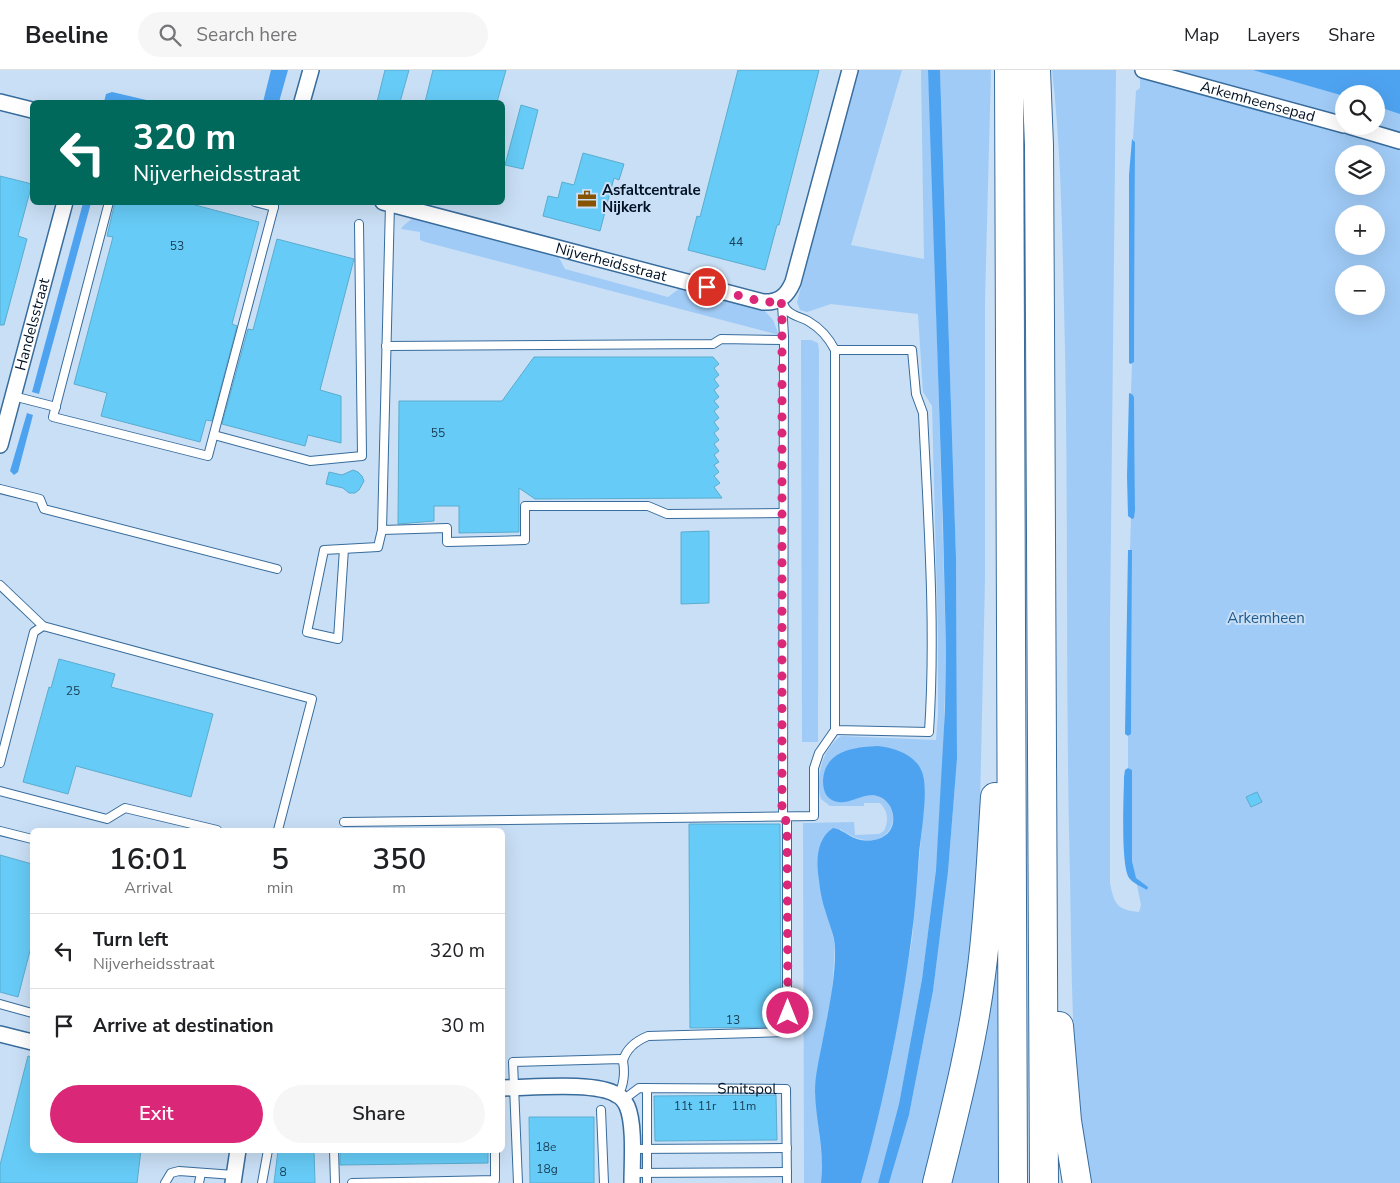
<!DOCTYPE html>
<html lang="en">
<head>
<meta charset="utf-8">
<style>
  :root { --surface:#fff; --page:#f6f6f6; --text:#202124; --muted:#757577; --line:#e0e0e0; --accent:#db2777 }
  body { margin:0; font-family:"Nunito Sans",sans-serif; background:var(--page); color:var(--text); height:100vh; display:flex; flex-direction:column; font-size:19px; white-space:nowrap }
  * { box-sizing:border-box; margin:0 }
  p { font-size:16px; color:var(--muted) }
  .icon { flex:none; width:28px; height:28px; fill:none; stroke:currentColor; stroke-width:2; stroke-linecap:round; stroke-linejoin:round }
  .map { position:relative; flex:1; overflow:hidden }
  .sheet { position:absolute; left:30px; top:758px; width:475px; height:325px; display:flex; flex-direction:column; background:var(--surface); border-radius:8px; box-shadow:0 5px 20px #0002 }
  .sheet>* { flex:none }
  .banner { position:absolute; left:30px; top:30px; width:475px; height:105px; border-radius:8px; box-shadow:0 5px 20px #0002; background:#00695c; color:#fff; overflow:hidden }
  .fabs { position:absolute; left:1335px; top:15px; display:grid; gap:10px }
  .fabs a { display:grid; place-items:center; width:50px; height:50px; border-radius:50%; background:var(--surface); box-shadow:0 5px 20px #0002; font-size:25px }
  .pin { position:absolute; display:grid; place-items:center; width:42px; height:42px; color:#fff; margin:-21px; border:2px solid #fff; border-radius:50%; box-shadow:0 1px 5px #0007 }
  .me { position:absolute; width:55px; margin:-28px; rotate:0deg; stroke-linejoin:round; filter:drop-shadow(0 0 4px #0008) }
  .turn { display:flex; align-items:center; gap:18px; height:105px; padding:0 20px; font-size:22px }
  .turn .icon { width:65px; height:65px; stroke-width:2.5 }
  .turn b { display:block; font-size:35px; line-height:42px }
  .eta { display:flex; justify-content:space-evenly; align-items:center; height:85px; text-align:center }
  .eta b { font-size:30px; font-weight:600; line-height:35px }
  .cta { display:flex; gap:10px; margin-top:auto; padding:10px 20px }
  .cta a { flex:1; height:58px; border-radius:30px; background:var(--accent); color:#fff; font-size:20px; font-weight:600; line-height:58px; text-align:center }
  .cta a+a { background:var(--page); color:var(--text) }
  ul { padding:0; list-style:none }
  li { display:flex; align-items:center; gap:15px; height:75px; padding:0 20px; border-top:1px solid var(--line) }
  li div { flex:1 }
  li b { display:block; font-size:19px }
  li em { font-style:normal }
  header { display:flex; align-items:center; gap:30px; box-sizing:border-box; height:70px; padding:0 25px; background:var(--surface); border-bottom:1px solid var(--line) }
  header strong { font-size:24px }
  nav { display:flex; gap:28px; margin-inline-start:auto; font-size:18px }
  .search { width:350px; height:45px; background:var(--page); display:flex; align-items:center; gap:12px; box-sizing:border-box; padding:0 18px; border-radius:28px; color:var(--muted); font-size:19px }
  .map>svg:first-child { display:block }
  .green { fill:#a0cbf6; fill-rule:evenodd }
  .water { fill:#4ea3f0 }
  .building { fill:#66cbf6; stroke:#5aaccf }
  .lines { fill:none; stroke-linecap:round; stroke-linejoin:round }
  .lane-casing { stroke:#386c9c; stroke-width:10 }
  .street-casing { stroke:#386c9c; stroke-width:18 }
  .highway-casing { stroke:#386c9c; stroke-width:30 }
  .lane { stroke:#fff; stroke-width:8 }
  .street { stroke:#fff; stroke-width:15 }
  .highway { stroke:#fff; stroke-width:28 }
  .route { stroke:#db2777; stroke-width:9; stroke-dasharray:0 16.2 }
  .labels { text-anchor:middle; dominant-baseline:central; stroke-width:4; stroke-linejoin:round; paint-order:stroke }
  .number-label { font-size:12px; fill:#1a4058 }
  .street-label { font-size:15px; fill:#001124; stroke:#c9dff5 }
  .poi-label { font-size:15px; font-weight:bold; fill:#001124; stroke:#c9dff5; text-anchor:start }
  .park-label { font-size:15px; fill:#1d588a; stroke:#c9dff5 }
</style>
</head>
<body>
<header>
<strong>Beeline</strong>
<div class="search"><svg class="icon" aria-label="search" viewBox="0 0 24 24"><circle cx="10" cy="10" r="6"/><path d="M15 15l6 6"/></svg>Search here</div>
<nav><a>Map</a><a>Layers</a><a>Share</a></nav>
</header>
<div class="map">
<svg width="1400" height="1113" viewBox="0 0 1400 1113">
  <rect width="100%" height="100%" fill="#c9dff5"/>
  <!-- green -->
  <path class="green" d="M858 0H902L851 175 924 189 921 0H928L931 58 946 580 943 695 936 800 922 909 899 1034 878 1113H861L890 996 912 870 924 734 923 706 920 698 864 677 842 682 827 726C847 742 868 715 885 730 900 743 893 769 872 770 859 771 851 766 840 759L821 825 831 858 835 875 832 924 819 991 815 1021 823 1101 821 1113H804L803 753 854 752 855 765 879 764 884 761C889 750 888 741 880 733H864V736H830L821 729C815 708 822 679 841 666L936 670 938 644V567L932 336 923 322 918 244 831 234 807 242 800 240 797 232Z
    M940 0H991L985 231V509L978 826 967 927 925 1113H889L909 1045 933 921 948 802 957 689 956 488Z
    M1052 0H1116L1110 553V813C1114 834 1117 840 1139 842L1141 835 1132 791V700L1128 698V666L1131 664 1132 482 1130 480 1131 448 1135 440 1134 327 1131 323 1132 294 1134 292 1135 72 1133 69 1136 21 1140 18V0H1400V1113H1089C1071 1012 1072 908 1070 806 1065 616 1069 425 1064 235 1062 157 1061 78 1052 0ZM1344 24H1376V56H1344ZM1344 84H1376V116H1344ZM1344 144H1376V176H1344ZM1344 204H1376V236H1344Z
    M413 148 558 186 565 199 668 227 680 218 763 239 773 250 779 265 425 172 420 170V162L401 159 403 156Z
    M801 270H811L818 273 819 280 818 672H802Z
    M997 858 998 1113H942Z"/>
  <!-- water -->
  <path class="water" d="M271 0H288L279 32H263Z
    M928 0H940L956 488 957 689 948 802 933 921 909 1045 889 1113H878L899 1034 922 909 936 800 945 639 946 580 943 455Z
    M1253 0H1400V44L1376 36V24H1344V26Z
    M112 22 155 32H104L106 24Z
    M1132 69 1135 72 1134 292 1131 294 1129 293V105Z
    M83 133H91L39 324 32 322Z
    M1129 323 1132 324 1134 327 1135 440 1134 448 1132 449 1128 446 1127 406Z
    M27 343 33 345 18 402 14 405 10 401Z
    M1128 480H1132V482L1131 664 1128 666 1125 664Z
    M878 676C895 678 918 685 923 705 928 723 921 765 919 784 917 813 915 843 911 871 900 953 883 1034 861 1113H821C825 1082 816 1053 815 1022 815 1006 819 989 822 974 828 942 836 909 835 876 834 864 829 854 826 843 822 832 820 821 819 810 816 792 816 769 833 758 842 759 848 766 857 769 874 774 896 767 893 745 892 737 887 730 880 727 864 719 845 741 829 728 824 724 823 716 823 710 825 681 853 677 878 676Z
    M1128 698 1132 700V791L1136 808 1148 817 1147 820C1142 817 1133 813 1130 809 1120 800 1124 724 1124 707L1125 700Z"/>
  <!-- building -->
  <path class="building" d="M385 0H409L400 32H377Z
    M433 0H506L497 32H425Z
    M738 0H819L779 155H777L765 200 688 180 697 146 700 147Z
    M521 35 538 40 523 99 505 95Z
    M583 83 624 94 619 110 614 108 600 161 543 146 548 126 558 128 562 112 574 115Z
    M0 106 32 114 18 166 27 169 4 255H0Z
    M115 132H184L259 152 232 254 237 256 212 351 206 350 200 372 101 346 107 323 74 314 113 167 107 166Z
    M277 169 354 189 320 320 341 326V373L308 365 305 376 222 354 248 259 253 260Z
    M534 287H713L719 294 714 298 719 305 714 309 719 316 714 320 719 327 714 331 719 337 714 341 719 348 714 352 719 359 714 363 719 370 714 374 719 381 714 385 719 392 714 395 719 402 714 406 720 413 714 417 722 428 535 429 519 418V462L459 463V436H434V451L398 454 399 331H502Z
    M353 400 358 402 362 406 364 411 359 420 355 423H349L343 418 326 414 329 402 342 405Z
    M709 461V533L681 534V462Z
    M59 589 115 604 111 617 213 644 191 727 76 696 68 724 23 712 49 617 51 618Z
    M1257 722 1262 732 1251 737 1246 727Z
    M689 754H780L781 957 690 958Z
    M0 785 32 794V873L18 927 0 922Z
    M28 986 32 987V1080H141L137 1113H0V1095Z
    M776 1025 777 1070 655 1071 654 1026Z
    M529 1047H594V1113H530Z
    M278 1080H314L315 1113H274Z
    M340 1080H488V1093L340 1095Z"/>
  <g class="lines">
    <!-- lane casing -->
    <g class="lane-casing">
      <g id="lane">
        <path d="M109 132 53 347 208 386 274 137"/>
        <path d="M255 132 274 137V134"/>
        <path d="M781 229C783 233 784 237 787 240 792 246 801 247 808 251 820 258 829 268 835 280H912L916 324 923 343C928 449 936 556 929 662L835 660V280"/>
        <path d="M386 276 713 274 721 269 784 270"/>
        <path d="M13 326 56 337"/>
        <path d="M214 365 310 391 362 386 359 154"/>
        <path d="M0 419 40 429 44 439 277 499"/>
        <path d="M382 460 447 458V472L525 470V436H648L667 444 783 443"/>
        <path d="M344 479 338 569 307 562 324 480 378 477 382 460 390 134"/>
        <path d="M0 515 43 556 312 629 278 760"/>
        <path d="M0 693 34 562 43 556"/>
        <path d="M0 721 107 749 125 738 217 760"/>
        <path d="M344 752 814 746V698L819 683 835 660"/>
        <path d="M0 761 32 769"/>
        <path d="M0 934 32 943"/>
        <path d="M623 991C626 979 636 971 648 966L787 962V752L783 746 784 266 782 234"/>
        <path d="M647 1018V1113"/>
        <path id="s1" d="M623 1030 639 1018 786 1019 787 1113"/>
        <path d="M601 1040 604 1113"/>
        <path d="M631 1079 787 1078"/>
        <path d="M334 1080 335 1113"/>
        <path d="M632 1103 787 1102"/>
        <path d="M165 1113 171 1103 179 1101 234 1105"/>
        <path d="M199 1113 201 1103"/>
        <path d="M262 1113 268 1080"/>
        <path d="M352 1113 495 1110V1080"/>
        <path d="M518 1113 513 992 621 989 623 991C625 1002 624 1016 618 1025"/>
      </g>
    </g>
    <!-- street casing -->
    <g class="street-casing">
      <g id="street">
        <path id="s2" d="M1143 0 1344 55"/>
        <path d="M0 32 32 40"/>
        <path d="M302 32 311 0"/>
        <path d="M1349 56 1400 71"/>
        <path id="s3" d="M383 132 763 232C779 233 787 226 793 212L850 0"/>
        <path id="s4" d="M0 375 65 132"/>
        <path d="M0 964 32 972"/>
        <path d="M502 1018C529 1018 596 1011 617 1025 622 1027 625 1032 627 1036 635 1054 632 1093 632 1113"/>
        <path d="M233 1113 238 1080"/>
      </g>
    </g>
    <!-- highway casing -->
    <g class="highway-casing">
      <path id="highway" d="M1009 0 1013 1113
        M1036 0 1039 75 1040 254 1044 1113
        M1059 956 1067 1051 1077 1113
        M937 1113C954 1044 972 976 981 905 989 846 991 787 995 727"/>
    </g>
    <!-- lane -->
    <use href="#lane" class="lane"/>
    <!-- street -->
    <use href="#street" class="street"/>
    <!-- highway -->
    <use href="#highway" class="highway"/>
  </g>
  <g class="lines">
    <!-- route -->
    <path class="route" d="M707 217 763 232H772L781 229 782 241V746L787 752 788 943"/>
  </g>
  <!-- icons -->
  <defs>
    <g id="office-bare" transform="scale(1.5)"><path d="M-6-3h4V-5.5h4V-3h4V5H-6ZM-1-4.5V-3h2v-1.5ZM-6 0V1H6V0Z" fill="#885300" stroke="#c9dff5" stroke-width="2.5" paint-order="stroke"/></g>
  </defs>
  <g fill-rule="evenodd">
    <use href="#office-bare" x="587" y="129"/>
  </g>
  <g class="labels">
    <!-- number labels -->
    <g class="number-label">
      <text x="736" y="172">44</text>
      <text x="177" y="176">53</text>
      <text x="438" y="363">55</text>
      <text x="73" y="621">25</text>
      <text x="733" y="950">13</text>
      <text x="683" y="1036">11t</text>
      <text x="707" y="1036">11r</text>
      <text x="744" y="1036">11m</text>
      <text x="546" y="1077">18e</text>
      <text x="547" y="1099">18g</text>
      <text x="283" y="1102">8</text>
    </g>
    <!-- street labels -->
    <g class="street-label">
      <text stroke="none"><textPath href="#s2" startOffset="119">Arkemheensepad</textPath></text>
      <text stroke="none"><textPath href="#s3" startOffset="236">Nijverheidsstraat</textPath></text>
      <text stroke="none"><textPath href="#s4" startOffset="125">Handelsstraat</textPath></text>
      <text stroke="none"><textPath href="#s1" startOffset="128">Smitspol</textPath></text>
    </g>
    <!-- poi labels -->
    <g class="poi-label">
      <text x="602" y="120">Asfaltcentrale<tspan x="602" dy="17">Nijkerk</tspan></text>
    </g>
    <!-- park labels -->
    <g class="park-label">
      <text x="1266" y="548">Arkemheen</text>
    </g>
  </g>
</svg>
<div class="fabs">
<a><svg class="icon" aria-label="search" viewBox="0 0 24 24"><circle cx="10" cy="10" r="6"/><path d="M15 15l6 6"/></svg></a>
<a><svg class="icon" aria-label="layers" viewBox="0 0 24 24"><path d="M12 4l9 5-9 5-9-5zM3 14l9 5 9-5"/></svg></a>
<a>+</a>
<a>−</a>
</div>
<div class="pin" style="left:707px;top:217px;background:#d93025"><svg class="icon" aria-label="arrive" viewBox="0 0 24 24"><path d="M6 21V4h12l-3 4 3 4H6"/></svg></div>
<svg class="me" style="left:788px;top:943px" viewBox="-20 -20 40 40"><circle r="17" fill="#db2777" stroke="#fff" stroke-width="3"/><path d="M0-11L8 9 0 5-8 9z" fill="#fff"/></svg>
<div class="banner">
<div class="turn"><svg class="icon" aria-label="left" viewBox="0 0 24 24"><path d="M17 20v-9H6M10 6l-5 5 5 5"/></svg><div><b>320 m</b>Nijverheidsstraat</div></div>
</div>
<section class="sheet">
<div class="eta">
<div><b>16:01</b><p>Arrival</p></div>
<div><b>5</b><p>min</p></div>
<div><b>350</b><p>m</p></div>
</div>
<ul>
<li><svg class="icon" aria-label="left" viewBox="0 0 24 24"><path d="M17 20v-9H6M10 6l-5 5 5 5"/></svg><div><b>Turn left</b><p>Nijverheidsstraat</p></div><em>320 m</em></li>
<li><svg class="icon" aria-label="arrive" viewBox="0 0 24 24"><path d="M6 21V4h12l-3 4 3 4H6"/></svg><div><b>Arrive at destination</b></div><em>30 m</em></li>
</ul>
<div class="cta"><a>Exit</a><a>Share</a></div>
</section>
</div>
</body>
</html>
